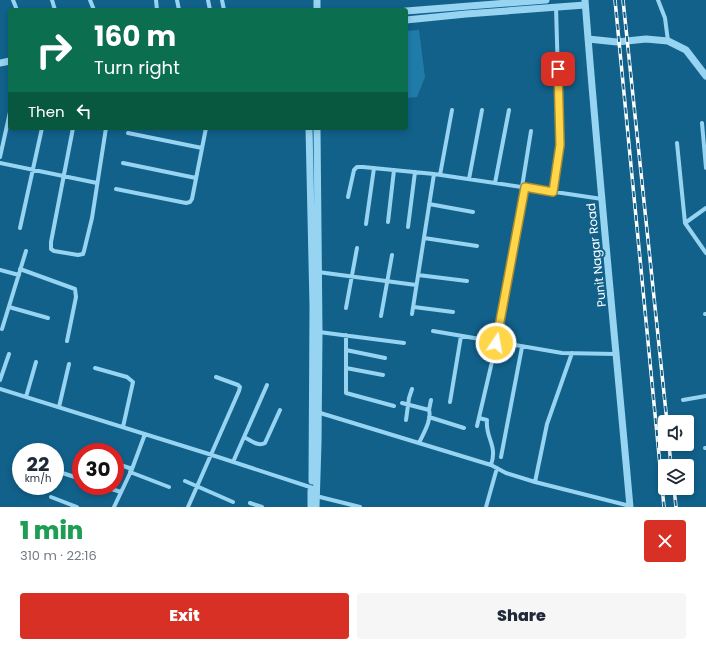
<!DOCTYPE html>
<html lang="en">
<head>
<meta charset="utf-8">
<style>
  :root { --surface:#fff; --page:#f6f6f7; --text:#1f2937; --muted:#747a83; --accent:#d93025 }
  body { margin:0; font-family:Poppins,sans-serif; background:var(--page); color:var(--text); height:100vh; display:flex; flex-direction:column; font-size:15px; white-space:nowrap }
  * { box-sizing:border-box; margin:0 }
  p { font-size:13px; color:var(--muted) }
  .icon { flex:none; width:22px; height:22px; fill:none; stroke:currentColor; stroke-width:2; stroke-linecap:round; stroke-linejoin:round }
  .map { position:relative; height:507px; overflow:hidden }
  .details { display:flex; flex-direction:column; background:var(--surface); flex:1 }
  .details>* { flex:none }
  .top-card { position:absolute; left:8px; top:8px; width:400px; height:122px; border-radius:4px; box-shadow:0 2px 6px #0003; background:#0b6e4f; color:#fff; overflow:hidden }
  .tools { position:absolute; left:658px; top:415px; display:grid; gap:8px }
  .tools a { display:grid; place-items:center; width:36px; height:36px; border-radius:4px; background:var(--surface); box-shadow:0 2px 6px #0003; font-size:20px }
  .speed { position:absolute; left:12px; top:443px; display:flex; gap:8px; font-size:20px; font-weight:700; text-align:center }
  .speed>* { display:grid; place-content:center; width:52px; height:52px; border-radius:50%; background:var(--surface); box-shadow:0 2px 6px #0003; line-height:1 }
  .speed small { font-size:10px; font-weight:400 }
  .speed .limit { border:6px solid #d22; background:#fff; color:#111 }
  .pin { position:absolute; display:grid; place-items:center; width:34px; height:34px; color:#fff; margin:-17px; border-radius:8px; box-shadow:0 2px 6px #0006 }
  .me { position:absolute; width:44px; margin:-22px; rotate:12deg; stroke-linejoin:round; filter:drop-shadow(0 0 3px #0008) }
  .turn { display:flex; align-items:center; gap:14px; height:84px; padding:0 20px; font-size:18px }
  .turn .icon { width:52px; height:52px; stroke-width:2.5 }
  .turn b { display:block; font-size:28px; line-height:34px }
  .then { display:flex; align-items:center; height:38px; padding:0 20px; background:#0003; gap:8px; font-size:15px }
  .round { display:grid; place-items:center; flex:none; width:42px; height:42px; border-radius:4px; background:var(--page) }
  .overview { display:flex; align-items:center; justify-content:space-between; height:68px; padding:0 20px }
  h1 { font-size:24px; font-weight:800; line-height:30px; color:#1e9e55 }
  .action { display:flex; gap:8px; margin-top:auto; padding:8px 20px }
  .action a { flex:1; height:46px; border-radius:4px; background:var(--accent); color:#fff; font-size:16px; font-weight:800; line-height:46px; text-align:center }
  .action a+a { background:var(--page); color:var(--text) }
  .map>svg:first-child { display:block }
  .green { fill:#1f7ca9 }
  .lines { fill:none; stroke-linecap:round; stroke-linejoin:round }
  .minor { stroke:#97d4f2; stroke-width:4 }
  .tertiary { stroke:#97d4f2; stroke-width:7 }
  .rail-casing { stroke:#fff; stroke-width:3.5 }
  .rail { stroke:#11618b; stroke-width:2; stroke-dasharray:6; stroke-linecap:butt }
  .route-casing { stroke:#a68a30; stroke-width:10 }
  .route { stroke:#ffd54a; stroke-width:7 }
  .labels { text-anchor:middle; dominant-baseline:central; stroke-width:4; stroke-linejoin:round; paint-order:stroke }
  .street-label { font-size:12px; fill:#fff; stroke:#11618b }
</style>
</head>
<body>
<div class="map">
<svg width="706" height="507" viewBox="0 0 706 507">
  <rect width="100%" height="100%" fill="#11618b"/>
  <!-- green -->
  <path class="green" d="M419 30 425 77 417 97 406 98V31Z"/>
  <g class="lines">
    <!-- minor -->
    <path class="minor" d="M13 0 17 10
      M52 0 55 10
      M90 0 94 10
      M156 0 157 10
      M177 0 179 10
      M208 0 210 10
      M222 0 224 10
      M658 0 665 18 668 41
      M702 123 706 168
      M73 128 51 242V249L54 251 78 255 83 254 84 251 92 218 106 128
      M128 133 202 148
      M677 143 685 223 706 253
      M0 157 10 112
      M0 163 97 183
      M123 163 196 178
      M440 175 452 110
      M469 179 482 110
      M495 183 509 110
      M522 187 531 131
      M116 189 186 203 190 202 192 199 206 128
      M553 192 560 145 556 7
      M348 197 354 170 357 167H363L434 174 602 199
      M429 204 473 212
      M388 222 394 170
      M685 223 706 208
      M366 224 374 168
      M408 227 415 172
      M20 228 42 128
      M424 238 477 246
      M20 269 75 289 76 297 67 341
      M0 270 19 275
      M318 272 416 285
      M418 275 467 281
      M9 307 48 318
      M414 307 453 312
      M346 308 357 248
      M412 314 434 174
      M705 314H706
      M381 316 392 255
      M2 329 26 251
      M433 331 562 353 616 354
      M319 332 404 343
      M346 335V393L394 406
      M346 350 385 358
      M95 368 127 377 133 382 123 427
      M346 368 383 375
      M0 380 9 354
      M0 389 212 455 316 489
      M26 397 36 362
      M683 400 706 396
      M450 402 461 336
      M402 403 429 410C432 420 423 434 419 443
      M59 407 69 364
      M429 410 431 400
      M317 412 491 465 506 473 535 482 630 506
      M429 417 464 428
      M479 418 487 420C485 438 498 445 491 465
      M406 420 409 398 412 389
      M477 426 498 336 525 187
      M244 437C250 440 258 447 265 443L280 410
      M705 448H706
      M83 451 85 452
      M501 457 522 347
      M233 462 267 385
      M115 463 132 469
      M56 471 81 479
      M130 472 169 487
      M185 481 233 502
      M535 482 547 424 572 353
      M102 486 121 492
      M316 496 360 507
      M51 497 77 507
      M250 503 262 507
      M114 507 132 469 145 434
      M188 507 239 391 240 387 238 385 216 377
      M486 507 497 468"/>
    <!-- tertiary -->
    <path class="tertiary" d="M317 0V10
      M585 0C598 169 615 338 630 507
      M406 11 546 0
      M406 20 466 14 585 5
      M588 39 617 42 646 39 668 41 686 50 706 76
      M0 63 10 61
      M309 128 313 306 312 481
      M311 507V491
      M316 507 318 443 319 332 317 128"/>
    <!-- rail casing -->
    <g class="rail-casing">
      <path id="rail" d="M615 0 664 507
        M623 0 667 422
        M669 444 671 466
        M674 488 676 507"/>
    </g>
    <!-- rail -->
    <use href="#rail" class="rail"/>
  </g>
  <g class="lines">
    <!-- route casing -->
    <g class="route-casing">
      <path id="route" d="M496 343 525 187 553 192 560 145 558 69"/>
    </g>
    <!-- route -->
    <use href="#route" class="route"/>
  </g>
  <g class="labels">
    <!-- street labels -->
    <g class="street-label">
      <text transform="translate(596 255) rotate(-96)">Punit Nagar Road</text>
    </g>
  </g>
</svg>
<div class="tools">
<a><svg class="icon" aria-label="sound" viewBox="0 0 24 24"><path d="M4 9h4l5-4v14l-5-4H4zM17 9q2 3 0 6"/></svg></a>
<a><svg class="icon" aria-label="layers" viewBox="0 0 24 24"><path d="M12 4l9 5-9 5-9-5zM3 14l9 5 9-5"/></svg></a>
</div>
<div class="speed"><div>22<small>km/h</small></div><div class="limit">30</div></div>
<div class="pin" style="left:558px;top:69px;background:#d93025"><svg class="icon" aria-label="arrive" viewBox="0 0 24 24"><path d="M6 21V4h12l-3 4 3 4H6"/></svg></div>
<svg class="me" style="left:496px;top:343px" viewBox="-20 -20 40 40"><circle r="17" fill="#ffd54a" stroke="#fff" stroke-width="3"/><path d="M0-11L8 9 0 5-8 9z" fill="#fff"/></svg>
<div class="top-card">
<div class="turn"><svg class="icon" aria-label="right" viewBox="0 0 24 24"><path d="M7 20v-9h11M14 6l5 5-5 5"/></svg><div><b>160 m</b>Turn right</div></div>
<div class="then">Then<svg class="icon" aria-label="left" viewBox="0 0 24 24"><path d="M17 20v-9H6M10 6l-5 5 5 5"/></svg></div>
</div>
</div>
<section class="details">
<div class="overview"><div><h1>1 min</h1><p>310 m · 22:16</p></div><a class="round" style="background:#d93025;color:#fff"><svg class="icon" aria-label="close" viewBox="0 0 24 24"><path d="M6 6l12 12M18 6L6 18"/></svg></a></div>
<div class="action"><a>Exit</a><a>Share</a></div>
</section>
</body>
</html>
